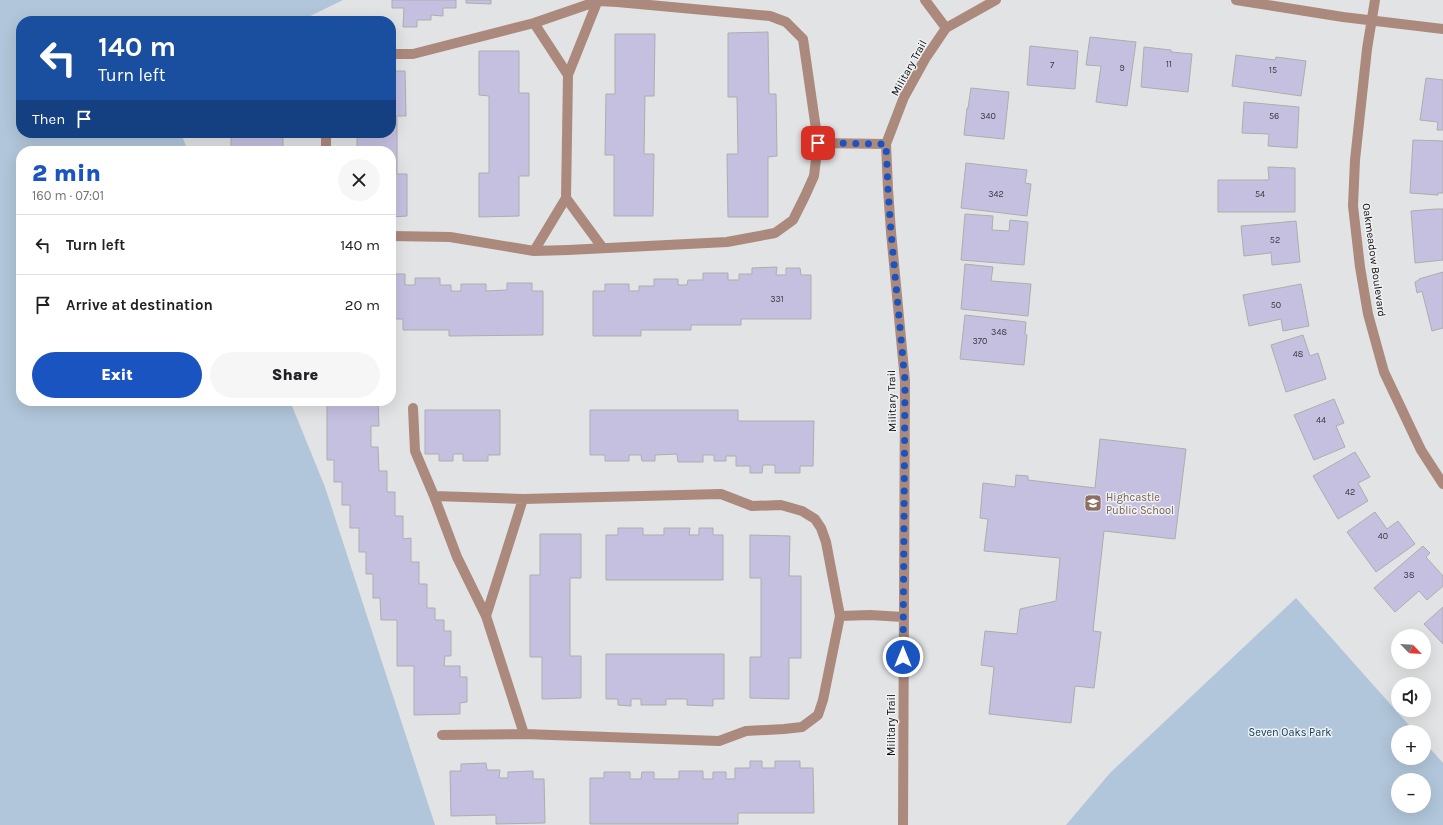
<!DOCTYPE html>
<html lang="en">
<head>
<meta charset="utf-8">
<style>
  :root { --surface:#fff; --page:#f6f6f6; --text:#202124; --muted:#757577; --line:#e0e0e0; --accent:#1a54c0 }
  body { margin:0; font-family:Karla,sans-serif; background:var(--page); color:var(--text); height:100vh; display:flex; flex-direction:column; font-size:15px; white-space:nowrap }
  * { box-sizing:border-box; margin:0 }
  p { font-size:13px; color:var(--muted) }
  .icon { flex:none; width:22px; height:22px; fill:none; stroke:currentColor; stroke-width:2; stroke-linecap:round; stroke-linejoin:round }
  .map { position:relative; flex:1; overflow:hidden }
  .sheet { position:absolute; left:16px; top:146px; width:380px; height:260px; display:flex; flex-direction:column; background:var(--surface); border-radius:16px; box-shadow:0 4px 16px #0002 }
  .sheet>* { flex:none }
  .banner { position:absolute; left:16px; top:16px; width:380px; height:122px; border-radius:16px; box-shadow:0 4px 16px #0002; background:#1a4fa0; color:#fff; overflow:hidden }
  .needle { width:26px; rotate:115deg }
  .buttons { position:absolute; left:1391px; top:629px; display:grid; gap:8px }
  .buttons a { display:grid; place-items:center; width:40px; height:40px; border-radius:50%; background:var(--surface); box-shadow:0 4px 16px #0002; font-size:20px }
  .pin { position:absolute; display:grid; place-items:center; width:34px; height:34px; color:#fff; margin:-17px; border-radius:8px; box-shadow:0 2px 6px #0006 }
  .me { position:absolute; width:44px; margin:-22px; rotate:0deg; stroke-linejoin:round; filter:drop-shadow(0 0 3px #0008) }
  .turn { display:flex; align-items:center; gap:14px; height:84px; padding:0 16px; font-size:18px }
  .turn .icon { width:52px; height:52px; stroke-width:2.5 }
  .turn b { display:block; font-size:28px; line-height:34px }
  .then { display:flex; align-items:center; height:38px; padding:0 16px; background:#0003; gap:8px; font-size:15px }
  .round { display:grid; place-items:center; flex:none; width:42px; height:42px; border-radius:21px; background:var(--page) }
  .head { display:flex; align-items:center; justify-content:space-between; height:68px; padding:0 16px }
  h1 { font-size:24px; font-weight:800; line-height:30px; color:var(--accent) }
  .primary-button { display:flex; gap:8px; margin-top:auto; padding:8px 16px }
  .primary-button a { flex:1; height:46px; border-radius:24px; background:var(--accent); color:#fff; font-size:16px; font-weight:800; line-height:46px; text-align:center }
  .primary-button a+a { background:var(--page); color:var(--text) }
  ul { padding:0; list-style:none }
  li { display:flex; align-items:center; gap:12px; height:60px; padding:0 16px; border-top:1px solid var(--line) }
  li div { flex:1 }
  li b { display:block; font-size:15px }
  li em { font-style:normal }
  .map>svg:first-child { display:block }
  .green { fill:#b1c6da; fill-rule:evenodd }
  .building { fill:#c5c0e0; stroke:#adadaf }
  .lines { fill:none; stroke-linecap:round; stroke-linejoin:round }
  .minor { stroke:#ac897d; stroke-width:10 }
  .route { stroke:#1a54c0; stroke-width:7; stroke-dasharray:0 12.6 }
  .labels { text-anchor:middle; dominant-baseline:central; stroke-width:3; stroke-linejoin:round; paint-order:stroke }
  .number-label { font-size:9px; fill:#3a3941 }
  .street-label { font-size:11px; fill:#0b0c0c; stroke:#eef0f2 }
  .education-label { font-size:11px; fill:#785e54; stroke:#eef0f2; text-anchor:start }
  .park-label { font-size:11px; fill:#093657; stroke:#eef0f2 }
</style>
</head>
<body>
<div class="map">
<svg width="1443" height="825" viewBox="0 0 1443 825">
  <rect width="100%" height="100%" fill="#e1e3e4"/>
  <!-- green -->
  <path class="green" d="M0 0H343L300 21H21V133H181L188 151H21V401H290L325 487 435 825H0Z
    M1296 598 1415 732H1398V758H1424V742L1443 763V825H1066L1110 773ZM1398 780H1424V806H1398Z"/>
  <!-- building -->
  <path class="building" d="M392 0H456V8H443V16L431 15V20H417V27H403L404 8H392Z
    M466 0H491V4L466 3Z
    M768 32 769 94H776L777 156 768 157V217H728L727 154H738L737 97H728V33Z
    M615 34H655L654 96H645L644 154H654L653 216H614V155H605L606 94H615Z
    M1090 37 1136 42 1127 106 1096 102 1101 66 1086 65Z
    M1030 46 1078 51 1075 89 1027 85Z
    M1144 47 1171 50V52L1192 54 1188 92 1141 87Z
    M479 51H519V93H529V176H519V216L479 217V173H489V96L479 95Z
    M1236 55 1275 60 1276 57 1306 61 1301 96 1232 86Z
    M391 71H405L406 116H397V174H407V216L391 217V151H357V133H391Z
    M1426 78 1443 80V130H1437L1438 122 1420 120Z
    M971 88 1009 92 1004 139 964 135 967 108H968Z
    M1244 102 1299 107 1297 148 1268 146 1269 134 1242 133Z
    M231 133H283V151H231Z
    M1413 140 1443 141V193H1438V195L1410 193Z
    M966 163 1027 170 1025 183 1031 184 1027 216 961 208Z
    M1268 167 1295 168V212H1218V180H1269Z
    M1436 209H1443V260L1415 263 1411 211Z
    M965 214 993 216 992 230 1009 231 1010 220 1028 222 1024 265 961 260Z
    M1296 221 1300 262 1272 265 1271 252H1270V253L1244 256 1241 226Z
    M965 264 993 267 991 281 1031 284 1028 316 961 309Z
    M391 267H394V274H405V285H415V278H440V285H451V291H461V284H486V291L507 290V283H532V291H543V335L449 336V330H403V319H391Z
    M777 267 776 275H786V268H800L801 275H811V319H741V325H691V330H641V336H593V291H605V284H629V291H639V286H654V279H678V285H687L688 280H703V273H728V280H739V274H752V268Z
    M1443 272V328L1432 331 1422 291 1417 293 1415 282 1419 280V279Z
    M1301 284 1309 326 1283 331 1281 319 1249 326 1243 295Z
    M965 315 1026 322 1025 334 1027 335 1024 365 960 359Z
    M1303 335 1310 356 1318 353 1326 379 1286 392 1271 345Z
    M1334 399 1344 423 1336 426 1345 447 1314 460 1294 415Z
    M327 401H378L379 426H371V447H378L379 471H387V492H395V516H403V539L411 538V562H419V584H427V608H435V620H444V631H451V656H445L444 666H460V677H467V702L460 703V714L414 715V666H397V620H381L380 598H373V574H366V552H359V528H350V505H342V482H334V460H327Z
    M425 410H500V455H488V461H463V454H453V461H439V454H425Z
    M590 410H738V421H814L813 466H800V473H775V465H763L762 473H750V466H736V456H726V461H714V455H703V462H678L677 454 655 455V461H642L641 455H629V461H605V455H590Z
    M1100 439 1186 449 1175 539 1104 531 1093 631 1101 632 1094 688 1075 686 1071 723 989 714 994 667 981 665 985 631 1017 634 1020 609 1056 601 1060 558 984 551 988 519 980 518 983 483 1015 487 1016 475 1028 476V480L1095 488Z
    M1355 452 1370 477 1358 483 1368 501 1338 519 1313 476Z
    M1375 512 1387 529 1398 521 1415 544 1376 572 1347 532Z
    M618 528H643V535H664V528H690L689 535H699V528H713V535H723V580H606V535H618Z
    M540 534H581V578H570V656H581V698L542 699V657H530V575H540Z
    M750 535 790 536 789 576H801V658H789V699L750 698V657H761V578H750Z
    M1423 546 1430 553 1426 557 1443 576V586L1427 600 1419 591 1395 612 1374 588Z
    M1443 607V644L1424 624Z
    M606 654H724V699H713V706L687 705V699H666V705H641V699H631V706L618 705V699H606Z
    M750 761H762V768H775V761H800V768H813L814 813H738V824H590V778H604V772H630V779H641L642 772H654V779H679V771H703V779H713V772H726V779H735V768H750Z
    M486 763 487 770H500L499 778H508V772L533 771V779H544L545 823 496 824V815L451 816 450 771H461V764Z"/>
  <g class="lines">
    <!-- minor -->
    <path class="minor" d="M925 0 946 28
      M1236 0 1343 17 1443 29
      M1375 0 1367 49 1355 160 1353 206 1360 267 1368 314 1384 372 1421 450 1443 484
      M534 23 568 75
      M391 54H413L534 23 598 1 617 2 770 16 786 22 803 39 818 143 814 176 805 196 793 220 775 233 727 242 568 250 534 251 450 237 391 236
      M818 143 886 144
      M326 151V133
      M566 198 602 247
      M534 251 566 198 568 75 598 0
      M413 408 415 451 434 496 457 557 486 616 524 734
      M434 496 523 499 721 494 752 506 781 505 802 511 815 519 821 528 826 542 840 616 823 700 818 715 802 727 784 729 746 731 719 741 524 734 442 735
      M486 616 523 499
      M840 616 870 615 903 617
      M903 825 905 381 891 232 888 189 886 144 904 97 925 59 946 28 996 0"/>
  </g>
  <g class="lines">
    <!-- route -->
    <path class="route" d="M818 143 886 144 888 189 891 232 905 381 903 657"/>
  </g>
  <!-- icons -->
  <defs>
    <g id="school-square" transform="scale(0.9)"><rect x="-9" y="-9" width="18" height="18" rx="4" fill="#8d6e63" stroke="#eef0f2"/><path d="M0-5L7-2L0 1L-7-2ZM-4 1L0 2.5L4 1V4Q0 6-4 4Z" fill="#fff"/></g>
  </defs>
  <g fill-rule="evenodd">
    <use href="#school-square" x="1093" y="503"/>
  </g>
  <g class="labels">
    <!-- number labels -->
    <g class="number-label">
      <text x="1169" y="64">11</text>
      <text x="1052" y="65">7</text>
      <text x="1122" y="68">9</text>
      <text x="1273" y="70">15</text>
      <text x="988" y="116">340</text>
      <text x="1274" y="116">56</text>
      <text x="996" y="194">342</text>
      <text x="1260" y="194">54</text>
      <text x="1275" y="240">52</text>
      <text x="777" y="299">331</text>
      <text x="1276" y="305">50</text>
      <text x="999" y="332">348</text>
      <text x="980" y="341">370</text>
      <text x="1298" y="354">48</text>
      <text x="1321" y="420">44</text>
      <text x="1350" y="492">42</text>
      <text x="1383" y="536">40</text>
      <text x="1409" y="575">38</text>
    </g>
    <!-- street labels -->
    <g class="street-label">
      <text transform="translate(909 68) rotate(-61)">Military Trail</text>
      <text transform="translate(1374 260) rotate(82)">Oakmeadow Boulevard</text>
      <text transform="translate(892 401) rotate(-91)">Military Trail</text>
      <text transform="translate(891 725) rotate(-90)">Military Trail</text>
    </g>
    <!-- education labels -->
    <g class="education-label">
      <text x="1106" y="497">Highcastle<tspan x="1106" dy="13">Public School</tspan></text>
    </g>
    <!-- park labels -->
    <g class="park-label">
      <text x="1290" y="732">Seven Oaks Park</text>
    </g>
  </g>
</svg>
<div class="buttons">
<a><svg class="needle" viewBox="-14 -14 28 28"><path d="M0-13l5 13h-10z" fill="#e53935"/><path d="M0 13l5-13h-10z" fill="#757577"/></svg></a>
<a><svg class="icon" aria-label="sound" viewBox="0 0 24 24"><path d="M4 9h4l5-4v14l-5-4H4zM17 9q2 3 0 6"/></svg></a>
<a>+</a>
<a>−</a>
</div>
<div class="pin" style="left:818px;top:143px;background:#d93025"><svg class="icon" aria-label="arrive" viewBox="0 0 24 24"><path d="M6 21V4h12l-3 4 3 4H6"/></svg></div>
<svg class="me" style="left:903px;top:657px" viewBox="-20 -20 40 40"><circle r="17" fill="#1a54c0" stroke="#fff" stroke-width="3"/><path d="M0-11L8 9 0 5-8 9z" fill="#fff"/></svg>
<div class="banner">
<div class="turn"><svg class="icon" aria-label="left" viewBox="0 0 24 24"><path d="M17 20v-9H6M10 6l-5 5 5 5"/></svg><div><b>140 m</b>Turn left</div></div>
<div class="then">Then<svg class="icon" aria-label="arrive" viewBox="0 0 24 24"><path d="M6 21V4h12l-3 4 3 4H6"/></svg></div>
</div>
<section class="sheet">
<div class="head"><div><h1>2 min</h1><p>160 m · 07:01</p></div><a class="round"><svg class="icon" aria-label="close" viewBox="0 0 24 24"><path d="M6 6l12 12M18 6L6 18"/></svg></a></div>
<ul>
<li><svg class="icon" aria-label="left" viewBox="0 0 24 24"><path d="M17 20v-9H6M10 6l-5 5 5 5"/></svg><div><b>Turn left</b></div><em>140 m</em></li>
<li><svg class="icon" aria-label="arrive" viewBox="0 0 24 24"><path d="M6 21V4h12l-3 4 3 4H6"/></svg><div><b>Arrive at destination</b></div><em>20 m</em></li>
</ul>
<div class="primary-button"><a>Exit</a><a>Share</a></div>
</section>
</div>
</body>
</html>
